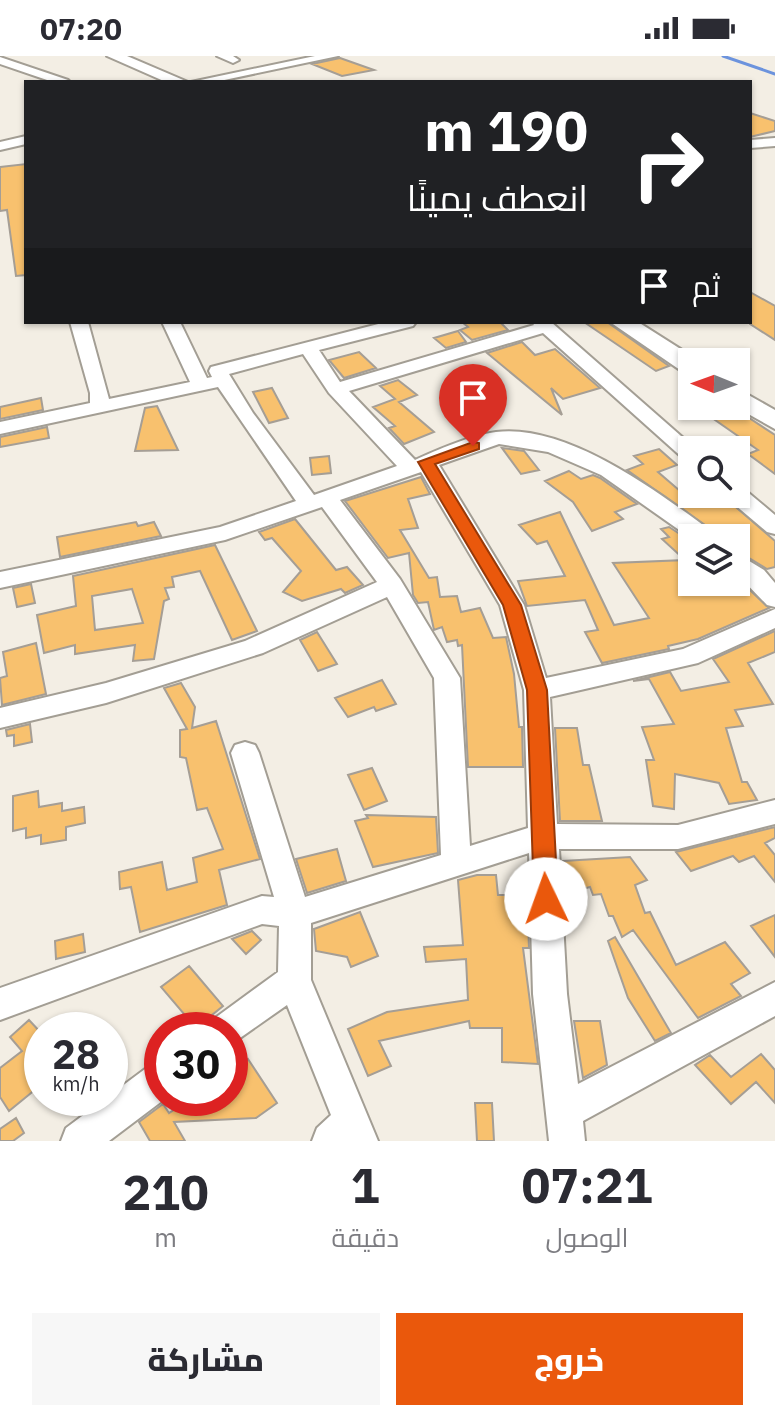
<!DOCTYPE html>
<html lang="ar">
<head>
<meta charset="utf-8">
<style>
  :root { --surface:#fff; --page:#f7f7f7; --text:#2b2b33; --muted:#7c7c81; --accent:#ea580c }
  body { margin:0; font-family:"IBM Plex Sans",Cairo,sans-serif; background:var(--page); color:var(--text); direction:rtl; height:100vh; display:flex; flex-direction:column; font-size:30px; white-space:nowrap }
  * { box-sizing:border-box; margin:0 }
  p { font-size:26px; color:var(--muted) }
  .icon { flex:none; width:44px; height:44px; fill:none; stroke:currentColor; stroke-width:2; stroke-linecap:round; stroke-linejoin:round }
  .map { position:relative; height:1085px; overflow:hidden; direction:ltr }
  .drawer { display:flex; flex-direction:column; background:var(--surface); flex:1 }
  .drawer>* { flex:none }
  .banner { position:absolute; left:24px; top:24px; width:728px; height:244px; border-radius:0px; box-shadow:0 2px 6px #0004; direction:rtl; background:#202124; color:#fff; overflow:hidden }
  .needle { width:52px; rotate:271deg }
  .buttons { position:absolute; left:678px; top:292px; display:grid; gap:16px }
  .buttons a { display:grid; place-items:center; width:72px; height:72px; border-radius:0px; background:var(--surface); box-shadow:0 2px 6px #0004; font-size:40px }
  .speed { position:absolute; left:24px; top:956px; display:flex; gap:16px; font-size:40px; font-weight:700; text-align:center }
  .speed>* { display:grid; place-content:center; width:104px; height:104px; border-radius:50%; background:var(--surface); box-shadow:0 2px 6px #0004; line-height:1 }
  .speed small { font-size:20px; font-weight:400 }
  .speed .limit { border:12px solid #d22; background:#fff; color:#111 }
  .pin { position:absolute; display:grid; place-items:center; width:68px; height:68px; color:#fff; margin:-82px -34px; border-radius:50% 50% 50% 0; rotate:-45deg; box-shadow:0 0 8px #0007 }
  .pin .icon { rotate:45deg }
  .me { position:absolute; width:88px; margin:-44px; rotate:357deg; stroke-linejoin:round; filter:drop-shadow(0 0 6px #0008) }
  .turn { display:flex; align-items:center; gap:28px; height:168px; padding:0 32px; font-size:36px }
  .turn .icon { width:104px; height:104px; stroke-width:2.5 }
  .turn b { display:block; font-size:56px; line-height:68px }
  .then { display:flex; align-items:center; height:76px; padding:0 32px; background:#0003; gap:16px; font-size:30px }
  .eta { display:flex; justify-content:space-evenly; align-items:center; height:136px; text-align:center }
  .eta b { font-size:48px; font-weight:800; line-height:56px }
  .primary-button { display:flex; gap:16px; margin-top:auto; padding:16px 32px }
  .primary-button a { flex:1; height:92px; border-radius:0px; background:var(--accent); color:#fff; font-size:32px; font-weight:800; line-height:92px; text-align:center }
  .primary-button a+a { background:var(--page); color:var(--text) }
  .status { display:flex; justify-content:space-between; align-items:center; height:56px; padding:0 40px; background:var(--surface); direction:ltr }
  .status svg { height:22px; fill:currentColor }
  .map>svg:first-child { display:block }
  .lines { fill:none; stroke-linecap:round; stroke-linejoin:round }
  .stream { stroke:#6c93dd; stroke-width:3 }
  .building { fill:#f8c16e; stroke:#a59e95; stroke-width:2; fill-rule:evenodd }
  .street-casing { stroke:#a39e94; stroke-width:4 }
  .secondary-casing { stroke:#a39e94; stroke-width:4 }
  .street { fill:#fff; fill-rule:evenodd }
  .secondary { fill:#fff; fill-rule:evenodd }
  .route { fill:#ea580c; stroke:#983908; stroke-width:2 }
</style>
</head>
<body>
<div class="status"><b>07:20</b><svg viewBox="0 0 49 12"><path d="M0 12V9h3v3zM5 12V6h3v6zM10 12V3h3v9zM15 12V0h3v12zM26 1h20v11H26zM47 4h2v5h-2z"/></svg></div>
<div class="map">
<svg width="775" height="1085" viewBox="0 0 775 1085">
  <rect width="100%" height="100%" fill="#f3eee4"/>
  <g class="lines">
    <!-- stream -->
    <path class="stream" d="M723 0 775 18"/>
  </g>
  <!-- building -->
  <path class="building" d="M340 2 374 14 342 20 312 8Z
    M750 57 775 65V75L750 81Z
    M26 108V219L16 220 7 154 0 155V111Z
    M750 236 775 250V284L750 268Z
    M462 266H500L508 274 472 284 460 274 468 271Z
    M584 266H607L669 310 656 315Z
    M458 275 466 286 446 292 434 282Z
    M522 286 535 299 555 293 600 332 563 343 551 332 562 359 487 297Z
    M359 296 376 312 344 322 329 304Z
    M398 324 417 339 399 346 434 376 404 388 389 372 395 370 373 351 395 343 380 330Z
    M272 332 288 362 269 367 253 336Z
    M41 342 43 354 0 363V351Z
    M157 350 178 394 135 395 145 352Z
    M695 350H731L775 379V418L748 398 758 394Z
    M47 371 49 382 0 391V381Z
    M502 392 524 395 539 414 521 418Z
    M659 393 677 409 658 416 687 441 721 438 775 485V511L767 513 736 494V472L719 479 627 414 643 408 634 400Z
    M329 400 331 417 312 419 310 402Z
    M569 415 581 423 593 419 600 422 637 448 615 456 623 463 592 475 573 446 545 425Z
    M421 421 430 438 408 443 418 472 400 474 429 522 437 521 440 541 457 540 461 556 480 552 493 582 506 581 514 618 519 671H522L523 711H468L462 589 458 590 457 584 447 586 442 571 434 574 428 546 418 547 413 539 409 497 388 502 345 445Z
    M560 456 614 569 649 562 613 507 685 504 662 483 669 481 661 473 669 471 692 486V526H706L715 535 736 528V521L769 552 698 583 668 590 669 593 602 607 585 576 598 574 585 544 527 550 518 525 565 520 547 485 537 488 519 469Z
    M295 463 336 514 347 511 363 529 345 537 341 533 302 545 283 536 301 515 272 482 265 484 259 476Z
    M136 466 138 470 154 466 161 480 60 501 57 481Z
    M215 489 257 575 232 584 200 515 172 521 174 531 165 532 169 543 164 545 154 603 133 605 135 589 75 598V589L44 597 37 559 76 550 73 520ZM132 533 143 567 95 574 92 540Z
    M31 528 35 547 17 551 13 532Z
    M775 575V596L748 607 773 648 735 654 743 670 726 672 742 726H747L757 744 729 748 719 727 675 718 674 753 653 750 646 704H654L642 671 674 668 649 623 633 625 670 616 681 635 729 626 713 603Z
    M317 576 337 608 318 615 300 584Z
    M36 587 46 638 2 649 0 622 7 620 3 596Z
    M382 624 396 648 376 655 374 651 348 661 335 642Z
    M181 627 195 651 192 672 216 665 260 803 219 814 227 849 140 876 131 831 120 833 119 816 162 806 167 834 197 826 193 802 223 793 207 752 197 754 186 702 180 701V674L187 673 164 632Z
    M30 668 32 686 14 690V679L7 680 6 674Z
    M555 672H577L583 709H589L602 765H560Z
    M372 712 387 745 364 754 348 719Z
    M38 735 39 751 62 747V755L84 751 85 767 66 771V784L41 788V779L26 782V772L13 775V740Z
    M366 759 436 761 438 797 373 811 355 765 368 762Z
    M775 771V782L765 787 775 799V826L754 800 739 806 733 800 691 815 676 796Z
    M337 793 346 825 307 837 296 803Z
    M630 801 647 824 635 829 645 857 650 856 676 909 725 886 750 917 731 928 741 940 698 962 633 874 622 881 613 860H609L601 838 593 839 590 831 575 835 564 825 563 805Z
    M477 819H496L498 839H527L529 892H523L538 1008 502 1006V972H470L469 965 379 985 391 1010 368 1020 348 973 387 956 468 944 466 903 426 906 424 891 463 889 458 824Z
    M360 856 378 900 351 911 347 901 316 895 314 873Z
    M775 859V901L751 870Z
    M252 875 261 884 246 898 232 883Z
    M83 878 85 896 56 903 55 885Z
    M615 881 671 977 655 985 628 942 608 885Z
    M189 910 223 950 196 972 161 931Z
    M29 964 42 978V1028L9 1055 0 1041V1012L22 995 10 981Z
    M574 965H600L607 1009 583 1022Z
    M761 998 775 1014V1047L756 1026 731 1048 695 1009 710 999 731 1021Z
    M248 1003 277 1047 256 1062 174 1066 185 1085H150L139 1066 163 1048 169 1057 192 1042H230V1016Z
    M475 1047H492L494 1085H477Z
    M16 1062 24 1077 13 1085H0V1073Z"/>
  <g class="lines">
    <!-- street casing -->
    <g class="street-casing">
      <path id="street" d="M217 0H233L239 4 233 7Z
        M315 0H338L215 26H191Z
        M0 1 68 24 70 26H53L0 8Z
        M26 80V88L0 94V86Z
        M775 82V90L750 92V84Z
        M70 266H88L109 343 190 326 162 266H180L207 322 212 321 209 315 211 311 386 266H416L413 270 319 294 340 326 534 269 532 266H551L697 394H692V406L685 404 543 277 349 335 415 404C437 394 471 379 496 376 568 367 659 437 714 477L717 482 692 483 601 419 548 396 499 388 439 409 524 549 546 622 683 593 775 553V572L698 607 550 641 557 768 678 769 775 744V768L678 793H559L567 938 578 1028 775 926V960L583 1065 585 1085H549L533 938 529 797 311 867V924L378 1085H312L317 1072 331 1059 287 949 230 989V974H210L215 962 278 916 279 870 262 868 0 964V932L262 840 274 841 231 697 235 689 245 686 255 689 259 697 305 841 441 799 434 622 387 541 263 597 106 647 0 672V652L106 627 245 585 377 526 322 451 225 484 0 532V516L220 471 296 445 218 331 0 378V366L90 347V337ZM303 298 329 337 397 410 314 439 253 357 229 318ZM421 416 500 549 524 634 528 772 470 790 460 622 400 523 340 444Z
        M736 431 744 433 775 459V478L767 476 728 443 725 438H736Z
        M736 497 764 514 775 527V551L767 549 736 517Z
        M162 1005V1042H166L109 1085H61L66 1072 149 1010Z"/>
    </g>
    <!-- secondary casing -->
    <g class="secondary-casing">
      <path id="secondary" d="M107 0H127L188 26H166Z
        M610 266H638L701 306H692V318L683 316Z
        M736 332 775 354V373L734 350Z"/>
    </g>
    <!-- street -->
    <use href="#street" class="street"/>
    <!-- secondary -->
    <use href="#secondary" class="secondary"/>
  </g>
  <!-- route -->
  <path class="route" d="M473 386 479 387V393L435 408 521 549 547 634 558 843 554 850 546 853 538 850 534 843 527 634 503 549 418 406Z"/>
</svg>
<div class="buttons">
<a><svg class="needle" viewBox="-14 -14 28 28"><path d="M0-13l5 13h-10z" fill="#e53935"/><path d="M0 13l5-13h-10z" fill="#7c7c81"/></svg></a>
<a><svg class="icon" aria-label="search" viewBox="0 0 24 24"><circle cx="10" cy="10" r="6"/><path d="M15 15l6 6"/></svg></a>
<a><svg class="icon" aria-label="layers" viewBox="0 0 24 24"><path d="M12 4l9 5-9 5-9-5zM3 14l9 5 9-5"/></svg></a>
</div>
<div class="speed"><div>28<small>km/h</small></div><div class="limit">30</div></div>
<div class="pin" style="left:473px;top:390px;background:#d93025"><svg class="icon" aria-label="arrive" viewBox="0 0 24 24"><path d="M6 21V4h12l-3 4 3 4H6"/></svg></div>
<svg class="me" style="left:546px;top:843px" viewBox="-20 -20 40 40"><circle r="19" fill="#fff"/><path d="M0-13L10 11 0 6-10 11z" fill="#ea580c"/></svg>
<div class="banner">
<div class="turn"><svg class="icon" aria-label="right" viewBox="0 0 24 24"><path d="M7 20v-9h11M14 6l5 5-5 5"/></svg><div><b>190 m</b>انعطف يمينًا</div></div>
<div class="then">ثم<svg class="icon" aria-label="arrive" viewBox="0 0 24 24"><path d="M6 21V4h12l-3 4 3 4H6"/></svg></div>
</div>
</div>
<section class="drawer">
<div class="eta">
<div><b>07:21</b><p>الوصول</p></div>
<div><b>1</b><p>دقيقة</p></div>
<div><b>210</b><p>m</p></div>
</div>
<div class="primary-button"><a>خروج</a><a>مشاركة</a></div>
</section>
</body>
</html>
